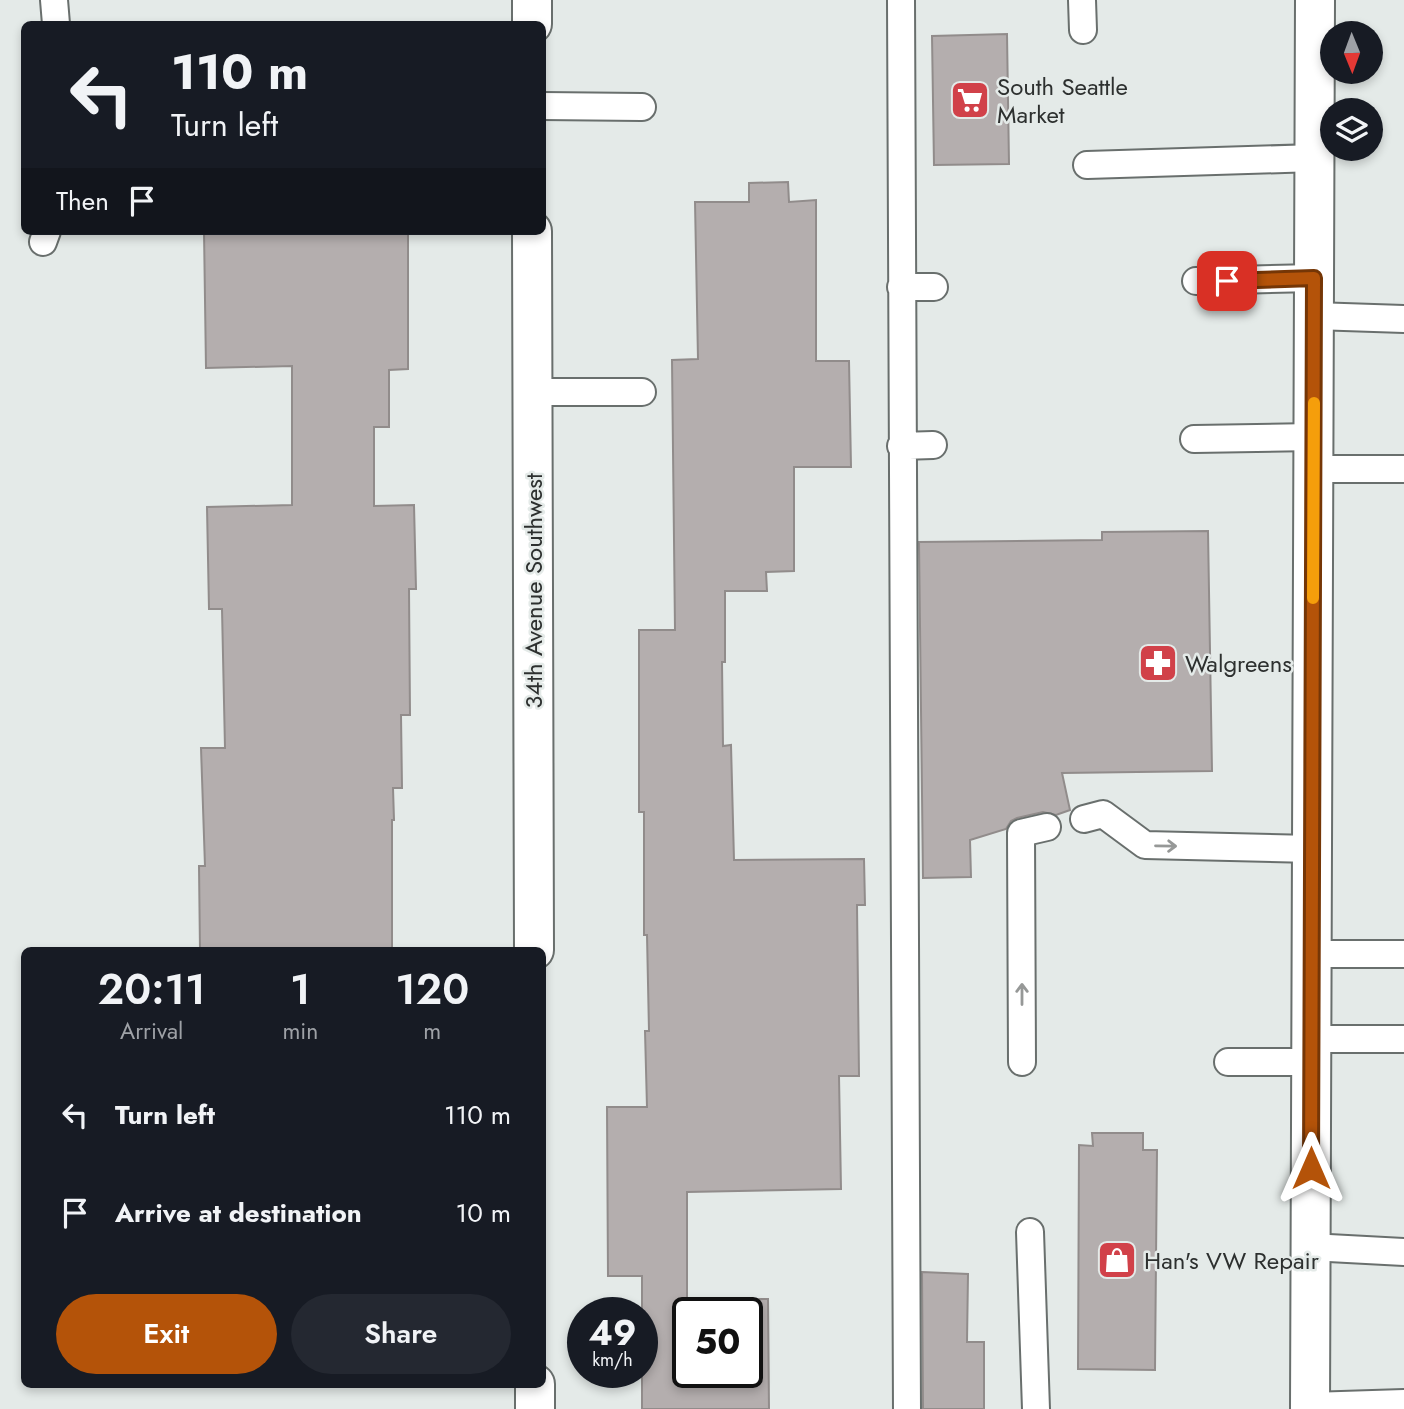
<!DOCTYPE html>
<html lang="en">
<head>
<meta charset="utf-8">
<style>
  :root { --surface:#171b24; --page:#242831; --text:#f1f3f6; --muted:#9ea1a6; --accent:#b45309 }
  body { margin:0; font-family:Jost,sans-serif; background:var(--page); color:var(--text); height:100vh; display:flex; flex-direction:column; font-size:26px; white-space:nowrap }
  * { box-sizing:border-box; margin:0 }
  p { font-size:23px; color:var(--muted) }
  .icon { flex:none; width:38px; height:38px; fill:none; stroke:currentColor; stroke-width:2; stroke-linecap:round; stroke-linejoin:round }
  .map { position:relative; flex:1; overflow:hidden }
  .panel { position:absolute; left:21px; top:947px; width:525px; height:441px; display:flex; flex-direction:column; background:var(--surface); border-radius:10px; box-shadow:0 4px 10px #0003 }
  .panel>* { flex:none }
  .banner { position:absolute; left:21px; top:21px; width:525px; height:214px; border-radius:10px; box-shadow:0 4px 10px #0003; background:#171b24; color:var(--text); overflow:hidden }
  .needle { width:46px; rotate:179deg }
  .tools { position:absolute; left:1320px; top:21px; display:grid; gap:14px }
  .tools a { display:grid; place-items:center; width:63px; height:63px; border-radius:50%; background:var(--surface); box-shadow:0 4px 10px #0003; font-size:35px }
  .speed { position:absolute; left:567px; top:1297px; display:flex; gap:14px; font-size:35px; font-weight:700; text-align:center }
  .speed>* { display:grid; place-content:center; width:91px; height:91px; border-radius:50%; background:var(--surface); box-shadow:0 4px 10px #0003; line-height:1 }
  .speed small { font-size:18px; font-weight:400 }
  .speed .limit { border:4px solid #111; border-radius:10px; background:#fff; color:#111 }
  .pin { position:absolute; display:grid; place-items:center; width:60px; height:60px; color:#fff; margin:-30px; border-radius:14px; box-shadow:0 4px 10px #0006 }
  .me { position:absolute; width:77px; margin:-38px; rotate:0deg; stroke-linejoin:round; filter:drop-shadow(0 0 5px #0008) }
  .turn { display:flex; align-items:center; gap:24px; height:147px; padding:0 35px; font-size:32px }
  .turn .icon { width:91px; height:91px; stroke-width:2.5 }
  .turn b { display:block; font-size:49px; line-height:60px }
  .then { display:flex; align-items:center; height:66px; padding:0 35px; background:#0003; gap:14px; font-size:26px }
  .eta { display:flex; justify-content:space-evenly; align-items:center; height:119px; text-align:center }
  .eta b { font-size:42px; font-weight:600; line-height:49px }
  .button { display:flex; gap:14px; margin-top:auto; padding:14px 35px }
  .button a { flex:1; height:80px; border-radius:42px; background:var(--accent); color:#fff; font-size:28px; font-weight:600; line-height:80px; text-align:center }
  .button a+a { background:var(--page); color:var(--text) }
  ul { padding:0; list-style:none }
  li { display:flex; align-items:center; gap:21px; height:98px; padding:0 35px }
  li div { flex:1 }
  li b { display:block; font-size:26px }
  li em { font-style:normal }
  .map>svg:first-child { display:block }
  .building { fill:#b4aeae; stroke:#918c8b; stroke-width:2; fill-rule:evenodd }
  .lines { fill:none; stroke-linecap:round; stroke-linejoin:round }
  .service-casing { stroke:#696f6d; stroke-width:30 }
  .minor-casing { stroke:#696f6d; stroke-width:42 }
  .secondary-casing { stroke:#696f6d; stroke-width:42 }
  .service { stroke:#fff; stroke-width:26 }
  .minor { stroke:#fff; stroke-width:38 }
  .secondary { stroke:#fff; stroke-width:38 }
  .oneway { stroke:#969897 }
  .route-casing { stroke:#753606; stroke-width:18 }
  .route { stroke:#b45309; stroke-width:12 }
  .slow { stroke:#f59e0b; stroke-width:12 }
  .labels { text-anchor:middle; dominant-baseline:central; stroke-width:5; stroke-linejoin:round; paint-order:stroke }
  .poi-label { font-size:24px; fill:#2d302f; stroke:#e4eae8; text-anchor:start }
  .street-label { font-size:24px; fill:#2d302f; stroke:#e4eae8 }
</style>
</head>
<body>
<div class="map">
<svg width="1404" height="1409" viewBox="0 0 1404 1409">
  <rect width="100%" height="100%" fill="#e4eae8"/>
  <!-- building -->
  <path class="building" d="M1007 34 1009 164 934 165 932 36Z
    M788 182 789 202 816 200V361H849L851 467H794V571L766 572 767 591H725V662H722L723 746 731 745 734 860 864 859 865 905H857L859 1076H839L841 1189 687 1192V1300L768 1299 769 1409H642V1276H608L607 1107H647L645 1031H649L647 935H644V812H639V630H675L672 360 698 359 695 202H749V183ZM688 1312H747V1372H688Z
    M204 231H408V369L389 370V427H374V506L414 505 416 589H409L410 715H401L402 788H393L394 820H392V949L200 950 199 866H205L201 748H225L222 609H209L207 507 292 505V366L206 368Z
    M1208 531 1212 771 1062 773 1070 810 1056 815 1043 812 1017 818 1011 821 1006 829 970 840 971 877 923 878 919 542 1102 540V532Z
    M1092 1133H1143V1150H1157L1155 1370 1078 1369 1079 1145 1093 1146Z
    M922 1272 968 1274 967 1342H984V1409H923Z"/>
  <g class="lines">
    <!-- service casing -->
    <g class="service-casing">
      <path id="service" d="M54 0 56 24
        M901 0 907 1409
        M1082 0 1083 30
        M542 106 642 107
        M1087 165 1315 158
        M43 242 47 231
        M1196 281 1314 278
        M901 287H934
        M1314 316 1404 319
        M533 392H642
        M1194 439 1314 437
        M901 446 933 445
        M1313 469H1404
        M1084 819 1103 814 1145 845 1312 849
        M1312 954H1404
        M1311 1039H1404
        M1022 1062 1021 833 1047 827
        M1228 1062H1312
        M1030 1232 1036 1409
        M1310 1247 1404 1252
        M1310 1406 1404 1403"/>
    </g>
    <!-- minor casing -->
    <g class="minor-casing">
      <path id="minor" d="M532 0V24
        M532 231 534 950
        M535 1384V1409"/>
    </g>
    <!-- secondary casing -->
    <g class="secondary-casing">
      <path id="secondary" d="M1310 1409 1315 0"/>
    </g>
    <!-- service -->
    <use href="#service" class="service"/>
    <!-- minor -->
    <use href="#minor" class="minor"/>
    <!-- secondary -->
    <use href="#secondary" class="secondary"/>
  </g>
  <!-- one-way arrows -->
  <defs><path id="oneway-shaft" d="M-6 0H5M1.5-3L5.5 0L1.5 3" fill="none" stroke-width="1.6" stroke-linecap="round" stroke-linejoin="round" transform="scale(1.75)"/></defs>
  <g class="oneway">
    <use href="#oneway-shaft" transform="translate(1166 846) rotate(1)"/>
    <use href="#oneway-shaft" transform="translate(1022 994) rotate(-90)"/>
  </g>
  <g class="lines">
    <!-- route casing -->
    <g class="route-casing">
      <path id="route" d="M1227 281 1314 278 1311 1168"/>
    </g>
    <!-- route -->
    <use href="#route" class="route"/>
    <!-- slow -->
    <path class="slow" d="M1313 598 1314 403"/>
  </g>
  <!-- icons -->
  <defs>
    <g id="supermarket-square" transform="scale(2.0125)"><rect x="-9" y="-9" width="18" height="18" rx="4" fill="#d14149" stroke="#e4eae8"/><path d="M-6-5.5h2.5l.6 2H6L4.5 2H-2.5L-4.4-4H-6ZM-1.5 3.2a1.3 1.3 0 1 0 .1 0ZM3 3.2a1.3 1.3 0 1 0 .1 0Z" fill="#fff"/></g>
    <g id="pharmacy-square" transform="scale(2.0125)"><rect x="-9" y="-9" width="18" height="18" rx="4" fill="#d14149" stroke="#e4eae8"/><path d="M-2-6h4v4h4v4h-4v4h-4v-4h-4v-4h4Z" fill="#fff"/></g>
    <g id="shop-square" transform="scale(2.0125)"><rect x="-9" y="-9" width="18" height="18" rx="4" fill="#d14149" stroke="#e4eae8"/><path d="M-5-2.5h2.3a2.7 3.5 0 0 1 5.4 0H5L5.5 6h-11ZM-1.5-2.5h3a1.5 2.3 0 0 0-3 0Z" fill="#fff"/></g>
  </defs>
  <g fill-rule="evenodd">
    <use href="#supermarket-square" x="970" y="100"/>
    <use href="#pharmacy-square" x="1158" y="663"/>
    <use href="#shop-square" x="1117" y="1260"/>
  </g>
  <g class="labels">
    <!-- poi labels -->
    <g class="poi-label">
      <text x="997" y="86">South Seattle<tspan x="997" dy="28">Market</tspan></text>
      <text x="1185" y="663">Walgreens</text>
      <text x="1144" y="1260">Han's VW Repair</text>
    </g>
    <!-- street labels -->
    <g class="street-label">
      <text transform="translate(533 591) rotate(-90)">34th Avenue Southwest</text>
    </g>
  </g>
</svg>
<div class="tools">
<a><svg class="needle" viewBox="-14 -14 28 28"><path d="M0-13l5 13h-10z" fill="#e53935"/><path d="M0 13l5-13h-10z" fill="#9ea1a6"/></svg></a>
<a><svg class="icon" aria-label="layers" viewBox="0 0 24 24"><path d="M12 4l9 5-9 5-9-5zM3 14l9 5 9-5"/></svg></a>
</div>
<div class="speed"><div>49<small>km/h</small></div><div class="limit">50</div></div>
<div class="pin" style="left:1227px;top:281px;background:#d93025"><svg class="icon" aria-label="arrive" viewBox="0 0 24 24"><path d="M6 21V4h12l-3 4 3 4H6"/></svg></div>
<svg class="me" style="left:1311px;top:1168px" viewBox="-20 -20 40 40"><path d="M0-17L14 15 0 8-14 15z" fill="#b45309" stroke="#fff" stroke-width="4"/></svg>
<div class="banner">
<div class="turn"><svg class="icon" aria-label="left" viewBox="0 0 24 24"><path d="M17 20v-9H6M10 6l-5 5 5 5"/></svg><div><b>110 m</b>Turn left</div></div>
<div class="then">Then<svg class="icon" aria-label="arrive" viewBox="0 0 24 24"><path d="M6 21V4h12l-3 4 3 4H6"/></svg></div>
</div>
<section class="panel">
<div class="eta">
<div><b>20:11</b><p>Arrival</p></div>
<div><b>1</b><p>min</p></div>
<div><b>120</b><p>m</p></div>
</div>
<ul>
<li><svg class="icon" aria-label="left" viewBox="0 0 24 24"><path d="M17 20v-9H6M10 6l-5 5 5 5"/></svg><div><b>Turn left</b></div><em>110 m</em></li>
<li><svg class="icon" aria-label="arrive" viewBox="0 0 24 24"><path d="M6 21V4h12l-3 4 3 4H6"/></svg><div><b>Arrive at destination</b></div><em>10 m</em></li>
</ul>
<div class="button"><a>Exit</a><a>Share</a></div>
</section>
</div>
</body>
</html>
